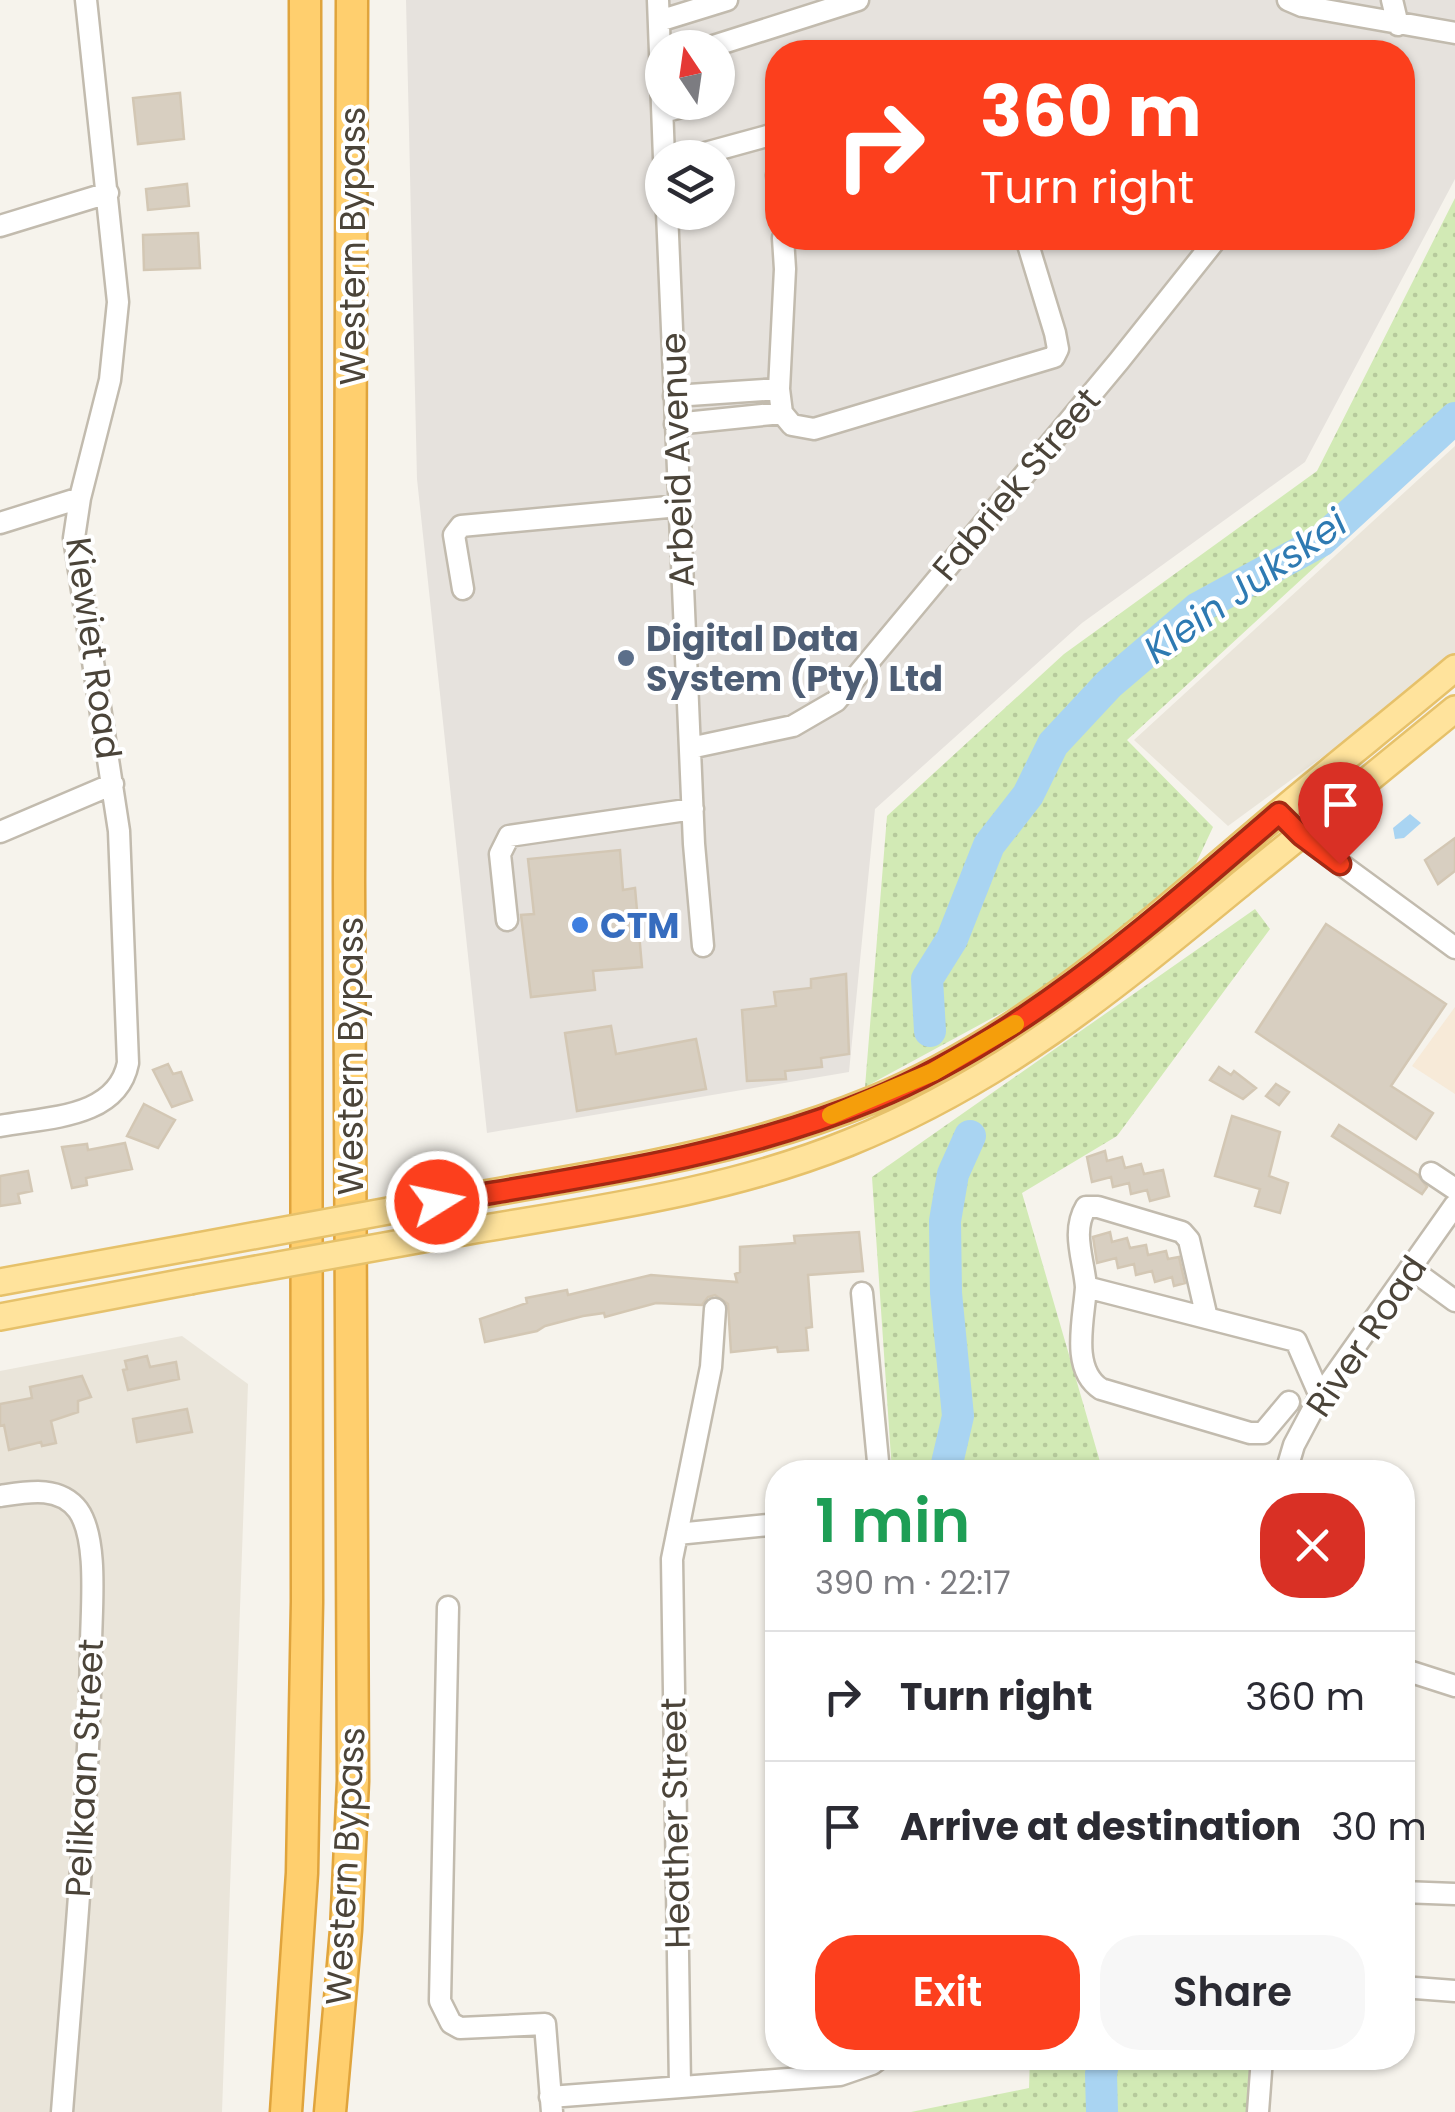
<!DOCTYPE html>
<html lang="en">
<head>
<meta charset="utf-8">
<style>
  :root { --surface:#fff; --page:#f7f7f7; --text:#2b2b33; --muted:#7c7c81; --line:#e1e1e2; --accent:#fc3f1d }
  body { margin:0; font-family:Poppins,sans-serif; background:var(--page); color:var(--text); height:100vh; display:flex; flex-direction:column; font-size:38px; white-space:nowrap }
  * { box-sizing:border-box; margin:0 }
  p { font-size:32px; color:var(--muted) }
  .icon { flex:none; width:55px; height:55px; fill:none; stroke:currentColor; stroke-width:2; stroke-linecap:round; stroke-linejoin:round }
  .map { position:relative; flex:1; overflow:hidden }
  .details { position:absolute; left:765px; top:1460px; width:650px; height:610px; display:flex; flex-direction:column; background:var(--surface); border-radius:40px; box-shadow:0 2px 8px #0004 }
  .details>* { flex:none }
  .hud { position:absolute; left:765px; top:40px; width:650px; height:210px; border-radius:40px; box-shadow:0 2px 8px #0004; background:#fc3f1d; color:#fff; overflow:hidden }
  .needle { width:65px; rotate:347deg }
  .fabs { position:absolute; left:645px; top:30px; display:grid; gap:20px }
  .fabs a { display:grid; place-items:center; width:90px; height:90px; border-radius:50%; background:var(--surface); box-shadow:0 2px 8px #0004; font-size:50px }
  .pin { position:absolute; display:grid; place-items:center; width:85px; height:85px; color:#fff; margin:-102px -42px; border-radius:50% 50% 50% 0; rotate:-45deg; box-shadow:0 0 10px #0007 }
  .pin .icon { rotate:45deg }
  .me { position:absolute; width:110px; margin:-55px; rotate:80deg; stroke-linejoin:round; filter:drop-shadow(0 0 8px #0008) }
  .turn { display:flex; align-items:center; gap:35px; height:210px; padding:0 50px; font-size:45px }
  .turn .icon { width:130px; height:130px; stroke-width:2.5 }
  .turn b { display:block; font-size:70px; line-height:85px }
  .round { display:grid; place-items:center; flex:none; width:105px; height:105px; border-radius:40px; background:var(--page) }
  .headline { display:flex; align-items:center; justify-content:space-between; height:170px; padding:0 50px }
  h1 { font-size:60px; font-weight:600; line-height:75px; color:#1e9e55 }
  .button { display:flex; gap:20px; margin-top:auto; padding:20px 50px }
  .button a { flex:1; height:115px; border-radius:40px; background:var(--accent); color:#fff; font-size:40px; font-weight:600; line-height:115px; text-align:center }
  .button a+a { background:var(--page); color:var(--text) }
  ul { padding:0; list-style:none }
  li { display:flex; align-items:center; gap:30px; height:130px; padding:0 50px; border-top:2px solid var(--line) }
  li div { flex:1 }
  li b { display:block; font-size:38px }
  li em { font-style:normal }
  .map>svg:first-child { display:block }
  .residential { fill:#eae5da }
  .commercial { fill:#f7ead8 }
  .industrial { fill:#e6e2dd; fill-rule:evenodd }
  .park { fill:url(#park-dots) }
  .water { fill:#a9d4f2 }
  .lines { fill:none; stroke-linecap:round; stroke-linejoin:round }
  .river { stroke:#a9d4f2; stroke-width:32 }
  .building { fill:#d8cfc1; stroke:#d3c7b4; stroke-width:2.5 }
  .minor-casing { stroke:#c2bbae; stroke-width:25 }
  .major-casing { stroke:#e6c16a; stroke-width:30 }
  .highway-casing { stroke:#e0a43c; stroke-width:35 }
  .minor { stroke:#fff; stroke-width:20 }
  .major { stroke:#ffe39c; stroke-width:25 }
  .highway { stroke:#ffcf6e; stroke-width:30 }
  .major-bridge-casing { stroke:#e6c16a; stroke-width:30; stroke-linecap:butt }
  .major-bridge { stroke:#ffe39c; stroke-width:25 }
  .route-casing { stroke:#a42913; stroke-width:25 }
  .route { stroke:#fc3f1d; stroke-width:18 }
  .slow { stroke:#f59e0b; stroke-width:18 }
  .service-dot { fill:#5c6f8a; stroke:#fff; stroke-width:4 }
  .shop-dot { fill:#3f7fe0; stroke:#fff; stroke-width:4 }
  .labels { text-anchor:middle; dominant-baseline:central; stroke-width:8; stroke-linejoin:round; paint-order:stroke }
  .street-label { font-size:35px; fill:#4b4439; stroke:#fff }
  .service-label { font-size:35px; font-weight:bold; fill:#4e5e75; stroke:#fff; text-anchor:start }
  .shop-label { font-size:35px; font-weight:bold; fill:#366cbe; stroke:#fff; text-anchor:start }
  .water-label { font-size:38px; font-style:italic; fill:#2e7ab2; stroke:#fff }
</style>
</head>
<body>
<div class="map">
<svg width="1455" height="2112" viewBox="0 0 1455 2112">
  <defs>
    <pattern id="park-dots" width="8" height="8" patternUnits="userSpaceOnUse" patternTransform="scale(2.5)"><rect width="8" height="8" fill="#d2eab5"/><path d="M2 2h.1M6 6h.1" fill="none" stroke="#b6ca9c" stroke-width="1.8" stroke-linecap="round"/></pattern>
  </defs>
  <rect width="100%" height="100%" fill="#f6f3ec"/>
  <!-- residential -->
  <path class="residential" d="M1455 446V660L1228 826 1134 740Z
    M182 1336 248 1384 222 2112H0V1371Z"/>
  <!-- commercial -->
  <path class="commercial" d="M1455 1007V1094L1412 1066Z"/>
  <!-- industrial -->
  <path class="industrial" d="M406 0H1455V179L1305 462 1082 623 875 809 849 1072 487 1133 417 479ZM662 48H718V102H662ZM778 52H1402V238H778ZM662 158H718V212H662Z"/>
  <!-- park -->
  <path class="park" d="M1455 198V438L1127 740 1213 827 1192 872 1029 998 865 1087 887 816 1064 654 1317 471Z
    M1255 909 1270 929 1117 1136 1022 1193 1103 1472H892L872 1177Z
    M1030 2058H1252L1246 2112H911L1029 2088Z"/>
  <!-- water -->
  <path class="water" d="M1410 814 1421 823 1404 838 1395 839 1393 828Z"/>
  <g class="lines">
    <!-- river -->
    <path class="river" d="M930 1031 927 979 952 939 989 845 1028 795 1053 744 1109 684 1198 608 1321 541 1455 418
      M945 1472 958 1416 946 1293 945 1221 953 1174 970 1136
      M1102 2112 1101 2074 1104 2058"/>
  </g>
  <!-- building -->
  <path class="building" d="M180 93 184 139 138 144 133 98Z
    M187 184 189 206 148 210 146 189Z
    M198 233 200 268 144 270 143 235Z
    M1455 838V871L1438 884 1425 860Z
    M620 850 623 890 635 888 642 967 593 971 595 990 531 997 521 915 534 914 528 859Z
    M1326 924 1446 1004 1391 1086 1433 1113 1416 1139 1256 1032Z
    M846 974 849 1054 821 1058 822 1067 785 1071 786 1079 747 1081 742 1010 776 1006 774 992 811 988V979Z
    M611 1026 616 1054 696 1039 706 1089 577 1111 565 1033Z
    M168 1064 173 1074 181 1072 192 1100 172 1107 153 1070Z
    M1219 1067 1231 1075 1234 1071 1256 1088 1243 1099 1210 1080Z
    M1276 1084 1289 1092 1279 1105 1266 1096Z
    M144 1104 175 1120 158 1148 127 1136Z
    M1232 1116 1280 1132 1269 1176 1288 1183 1280 1213 1255 1206 1260 1189 1215 1176Z
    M1339 1125 1418 1175 1427 1187 1422 1194 1332 1136Z
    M125 1143 132 1169 86 1178 87 1185 72 1188 62 1147 87 1144 88 1150Z
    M1105 1151 1107 1161 1122 1157 1125 1168 1141 1164 1144 1174 1163 1170 1169 1196 1150 1201 1147 1190 1131 1194 1129 1183 1113 1187 1111 1177 1092 1182 1087 1157Z
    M28 1171 32 1191 18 1194 20 1203 0 1206V1176Z
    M859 1232 863 1271 808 1275 812 1327 806 1328 808 1350 778 1352 777 1347 731 1352 728 1304 715 1295 708 1297 702 1305 656 1303 605 1317 604 1313 583 1316 545 1326 537 1331 485 1342 480 1319 527 1303 526 1298 567 1290 568 1295 651 1275 737 1282 735 1274 740 1272V1247L795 1243 794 1236Z
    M1110 1232 1112 1242 1127 1238 1130 1248 1146 1245 1148 1255 1166 1251 1168 1259 1179 1257 1185 1283 1174 1286 1172 1277 1155 1282 1152 1271 1136 1275 1134 1264 1118 1268 1116 1258 1097 1263 1093 1237Z
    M147 1356 150 1367 176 1362 179 1379 128 1390 123 1370 127 1369 125 1361Z
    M82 1376 91 1397 78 1401V1412L51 1421 56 1443 42 1446 41 1442 9 1450 4 1425 0 1426V1404L32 1398 30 1387Z
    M187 1409 192 1432 137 1442 133 1419Z"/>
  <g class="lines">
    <!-- minor casing -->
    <g class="minor-casing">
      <path id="minor" d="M658 0 664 158
        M1288 0 1302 6 1455 33
        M1392 0 1398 25
        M659 21 727 0
        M707 48 858 0
        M663 112 700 102
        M687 158 778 133
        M777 175 778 184
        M667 212 694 844 703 946
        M0 226 108 193
        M783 238 785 269 779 389 782 413 792 425 814 429 1054 357 1058 349 1055 333 1026 238
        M674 396 779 389
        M675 424 782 413
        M0 523 80 498
        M463 589 454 535 461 526 679 506
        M690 748 793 726 836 701 1119 361 1217 238
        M1279 813 1301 835 1455 948
        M0 832 113 784
        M507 920 500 854 509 836 693 809
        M0 1126C46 1117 117 1119 128 1063L119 831 74 538 80 498 110 380 118 302 86 0
        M1431 1173 1455 1189
        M1411 1269 1455 1301
        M1086 1287C1084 1319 1070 1369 1101 1389L1250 1433H1263L1289 1402
        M862 1293 879 1472
        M1207 1318 1189 1240 1182 1232 1098 1207H1086C1071 1232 1084 1260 1086 1287L1296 1341 1320 1396
        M1286 1472 1294 1445 1320 1396 1455 1205
        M0 1496C27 1492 59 1485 78 1510 99 1539 91 1611 91 1646 89 1802 74 1957 62 2112
        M677 1534 778 1524
        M448 1607 440 2001 451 2023 460 2028 545 2024 552 2112
        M1402 1669 1455 1686
        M1402 1892 1455 1894
        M1402 1987 1455 1991
        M680 2087 672 1559 711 1367 715 1309
        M550 2097 840 2075 872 2064 880 2058
        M1258 2112 1262 2058"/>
    </g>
    <!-- major casing -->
    <g class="major-casing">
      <path id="major" d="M437 1202C584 1176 733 1157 872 1100 1026 1037 1153 919 1279 813 1337 764 1397 717 1455 668
        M434 1237C572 1212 717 1196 848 1143 1004 1080 1115 987 1244 881 1314 824 1385 766 1455 709
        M0 1282 198 1246
        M0 1317 190 1281"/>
    </g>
    <!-- highway casing -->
    <g class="highway-casing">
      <path id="highway" d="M286 2112 302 1873 307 1602 305 0
        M330 2112 346 1930 353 1781 349 880 352 0"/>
    </g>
    <!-- minor -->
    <use href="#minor" class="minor"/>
    <!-- major -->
    <use href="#major" class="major"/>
    <!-- highway -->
    <use href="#highway" class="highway"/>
    <!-- major-bridge casing -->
    <g class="major-bridge-casing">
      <path id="major-bridge" d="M198 1246 437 1202
        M190 1281 434 1237"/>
    </g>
    <!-- major-bridge -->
    <use href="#major-bridge" class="major-bridge"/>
  </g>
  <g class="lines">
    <!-- route casing -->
    <g class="route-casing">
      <path id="route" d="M437 1202C584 1177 734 1157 872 1100 1022 1039 1157 918 1279 813L1301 835 1340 864"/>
    </g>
    <!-- route -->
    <use href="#route" class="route"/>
    <!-- slow -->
    <path class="slow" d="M831 1115 933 1072 1015 1024"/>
  </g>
  <!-- markers -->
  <circle class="service-dot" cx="626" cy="658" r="10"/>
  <circle class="shop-dot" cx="580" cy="925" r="10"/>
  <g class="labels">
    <!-- street labels -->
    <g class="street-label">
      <text transform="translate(352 246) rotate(-90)">Western Bypass</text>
      <text transform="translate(677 460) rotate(-92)">Arbeid Avenue</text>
      <text transform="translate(1016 484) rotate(-50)">Fabriek Street</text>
      <text transform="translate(94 648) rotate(82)">Kiewiet Road</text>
      <text transform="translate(350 1056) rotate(-90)">Western Bypass</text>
      <text transform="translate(1366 1336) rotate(-56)">River Road</text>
      <text transform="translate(84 1768) rotate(-87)">Pelikaan Street</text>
      <text transform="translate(675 1823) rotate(-91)">Heather Street</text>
      <text transform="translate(345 1866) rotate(-87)">Western Bypass</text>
    </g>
    <!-- service labels -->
    <g class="service-label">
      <text x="646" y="638">Digital Data<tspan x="646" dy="40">System (Pty) Ltd</tspan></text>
    </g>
    <!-- shop labels -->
    <g class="shop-label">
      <text x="600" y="925">CTM</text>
    </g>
    <!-- water labels -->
    <g class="water-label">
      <text transform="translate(1245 586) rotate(-35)">Klein Jukskei</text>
    </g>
  </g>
</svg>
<div class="fabs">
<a><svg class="needle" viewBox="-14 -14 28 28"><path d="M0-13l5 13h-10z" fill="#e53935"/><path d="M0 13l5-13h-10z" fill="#7c7c81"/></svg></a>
<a><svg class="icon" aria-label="layers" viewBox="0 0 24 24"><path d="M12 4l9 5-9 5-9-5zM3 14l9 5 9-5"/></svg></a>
</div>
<div class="pin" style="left:1340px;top:864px;background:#d93025"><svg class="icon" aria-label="arrive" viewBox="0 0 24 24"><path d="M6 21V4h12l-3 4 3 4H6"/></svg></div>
<svg class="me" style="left:437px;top:1202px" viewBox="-20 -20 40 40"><circle r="17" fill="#fc3f1d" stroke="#fff" stroke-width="3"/><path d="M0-11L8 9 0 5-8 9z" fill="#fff"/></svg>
<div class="hud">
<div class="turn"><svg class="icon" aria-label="right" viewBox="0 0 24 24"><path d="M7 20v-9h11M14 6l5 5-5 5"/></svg><div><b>360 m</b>Turn right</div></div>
</div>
<section class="details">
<div class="headline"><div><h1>1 min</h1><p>390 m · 22:17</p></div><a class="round" style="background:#d93025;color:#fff"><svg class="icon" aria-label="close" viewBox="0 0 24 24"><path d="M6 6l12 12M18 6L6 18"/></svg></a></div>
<ul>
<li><svg class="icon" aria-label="right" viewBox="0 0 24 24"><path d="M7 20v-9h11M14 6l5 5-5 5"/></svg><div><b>Turn right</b></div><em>360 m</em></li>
<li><svg class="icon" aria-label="arrive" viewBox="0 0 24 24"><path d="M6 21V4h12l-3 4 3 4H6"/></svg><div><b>Arrive at destination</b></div><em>30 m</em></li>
</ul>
<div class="button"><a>Exit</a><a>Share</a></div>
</section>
</div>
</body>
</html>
